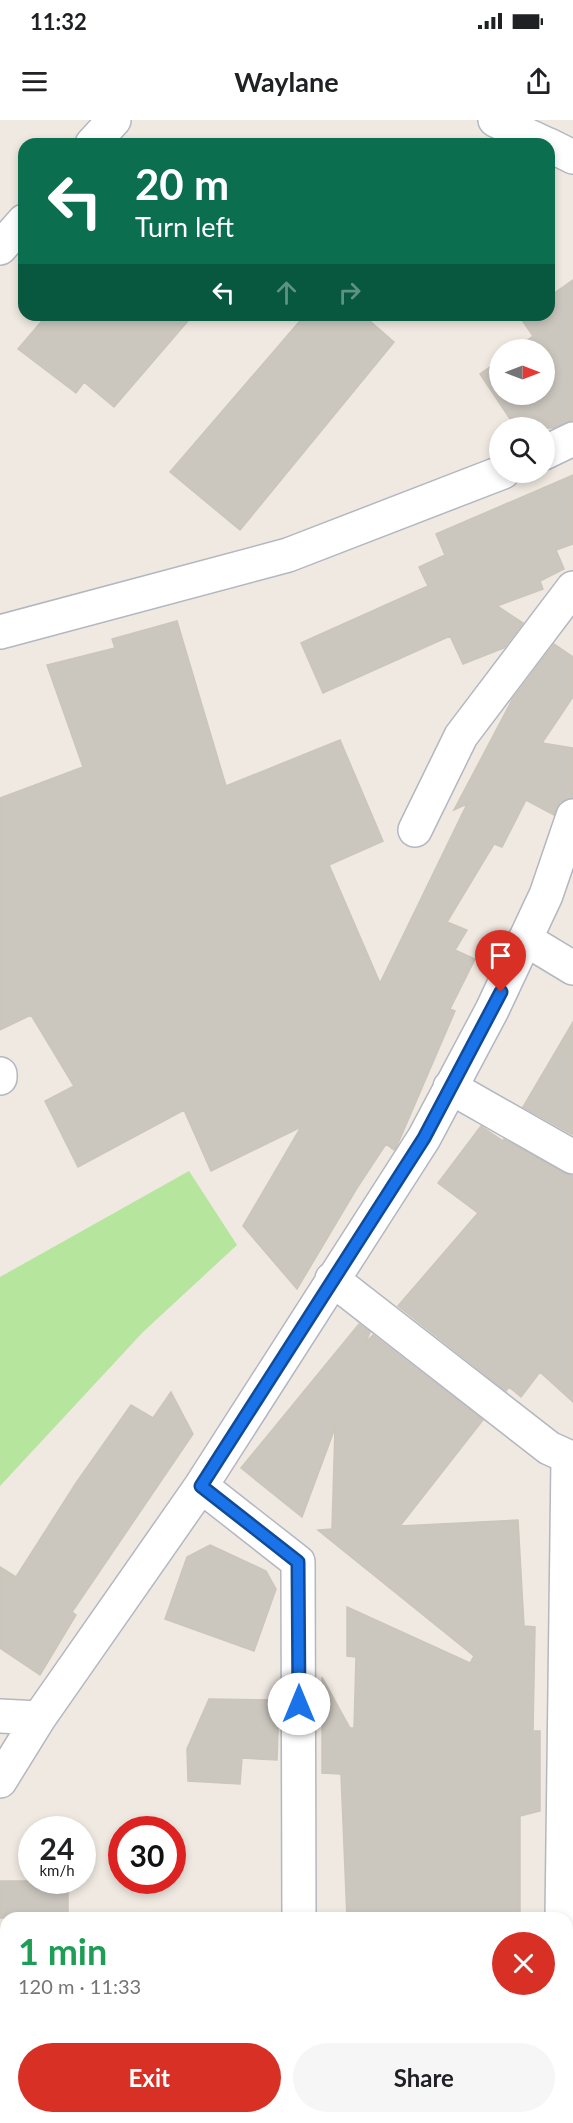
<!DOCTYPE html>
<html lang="en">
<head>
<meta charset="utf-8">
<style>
  :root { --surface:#fff; --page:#f6f6f6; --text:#202124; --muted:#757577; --accent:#d93025 }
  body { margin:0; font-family:Lato,sans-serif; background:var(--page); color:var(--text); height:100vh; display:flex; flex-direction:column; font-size:22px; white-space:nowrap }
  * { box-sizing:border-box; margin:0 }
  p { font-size:20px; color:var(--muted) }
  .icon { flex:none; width:33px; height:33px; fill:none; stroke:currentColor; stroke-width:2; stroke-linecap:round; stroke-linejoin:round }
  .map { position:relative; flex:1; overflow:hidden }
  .details { position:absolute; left:0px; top:1792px; width:573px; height:212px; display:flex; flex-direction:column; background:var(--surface); border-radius:18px 18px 0 0; box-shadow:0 3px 9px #0003 }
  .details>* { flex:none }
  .hud { position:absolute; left:18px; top:18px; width:537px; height:183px; border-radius:18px; box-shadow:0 3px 9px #0003; background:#0b6e4f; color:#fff; overflow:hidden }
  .needle { width:39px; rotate:90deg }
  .buttons { position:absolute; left:489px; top:219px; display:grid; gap:12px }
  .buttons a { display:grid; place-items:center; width:66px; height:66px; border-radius:50%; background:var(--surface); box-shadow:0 3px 9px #0003; font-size:30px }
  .speed { position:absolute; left:18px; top:1696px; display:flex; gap:12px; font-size:30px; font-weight:700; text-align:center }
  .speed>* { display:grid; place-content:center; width:78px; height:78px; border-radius:50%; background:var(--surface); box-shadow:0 3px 9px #0003; line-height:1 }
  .speed small { font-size:15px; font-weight:400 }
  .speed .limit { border:9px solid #d22; background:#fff; color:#111 }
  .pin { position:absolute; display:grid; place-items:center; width:51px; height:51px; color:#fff; margin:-62px -26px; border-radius:50% 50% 50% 0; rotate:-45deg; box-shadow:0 0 6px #0007 }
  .pin .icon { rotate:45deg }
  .me { position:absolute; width:66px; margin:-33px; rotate:0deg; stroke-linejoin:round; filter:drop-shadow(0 0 4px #0008) }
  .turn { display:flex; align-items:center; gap:21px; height:126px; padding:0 18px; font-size:27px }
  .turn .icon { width:78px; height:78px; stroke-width:2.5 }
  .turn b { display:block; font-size:42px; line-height:51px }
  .lanes { display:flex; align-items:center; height:57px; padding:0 18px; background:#0003; justify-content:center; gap:30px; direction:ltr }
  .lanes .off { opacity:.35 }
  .round { display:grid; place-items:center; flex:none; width:63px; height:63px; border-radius:32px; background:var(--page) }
  .summary { display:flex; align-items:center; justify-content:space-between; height:102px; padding:0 18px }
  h1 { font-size:36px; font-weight:700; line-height:45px; color:#1e9e55 }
  .button { display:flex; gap:12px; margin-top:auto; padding:12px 18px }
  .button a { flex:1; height:69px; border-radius:36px; background:var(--accent); color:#fff; font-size:24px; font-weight:700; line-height:69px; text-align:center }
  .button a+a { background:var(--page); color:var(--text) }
  .status { display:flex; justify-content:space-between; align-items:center; height:42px; padding:0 30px; background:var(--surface); direction:ltr }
  .status svg { height:16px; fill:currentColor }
  header { display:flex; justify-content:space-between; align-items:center; height:78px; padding:0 18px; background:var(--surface); font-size:27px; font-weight:700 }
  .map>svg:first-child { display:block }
  .green { fill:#b6e59e }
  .building { fill:#cbc7bf; stroke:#cbc5ba; stroke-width:1.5 }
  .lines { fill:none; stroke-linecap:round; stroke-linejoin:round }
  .minor-casing { stroke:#b4b7c1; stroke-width:36 }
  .minor { stroke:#fff; stroke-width:33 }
  .route-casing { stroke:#114b97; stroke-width:15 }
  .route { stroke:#1a73e8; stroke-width:10 }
</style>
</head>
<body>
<div class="status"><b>11:32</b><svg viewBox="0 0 49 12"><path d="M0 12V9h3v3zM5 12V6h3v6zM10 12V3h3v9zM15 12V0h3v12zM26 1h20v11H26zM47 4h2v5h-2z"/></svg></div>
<header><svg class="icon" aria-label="menu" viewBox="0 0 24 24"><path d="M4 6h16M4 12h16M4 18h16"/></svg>Waylane<svg class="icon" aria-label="share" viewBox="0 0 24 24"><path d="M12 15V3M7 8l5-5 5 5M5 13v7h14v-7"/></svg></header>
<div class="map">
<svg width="573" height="2003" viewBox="0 0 573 2003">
  <rect width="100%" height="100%" fill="#efe9e1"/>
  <!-- green -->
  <path class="green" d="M189 1051 237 1125 143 1212 0 1366V1157Z"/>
  <!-- building -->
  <path class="building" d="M573 160V300L554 308H516L480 254 500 240V274H544V230H514L533 216 520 197 549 195V177Z
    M47 195H193L114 287 84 262 76 273 18 229Z
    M305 195H363L394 222 240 410 170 352Z
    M573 355V424L556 430 564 449 540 461 543 469 497 486 523 503 504 528 463 544 450 516 323 573 301 523 428 466 419 447 445 435 436 414Z
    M177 501 226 666 340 620 383 721 329 745 380 863 467 684 454 690 512 580 554 524 573 537V577L542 623 573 628V678L560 682 554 695 526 680 502 727 494 724 447 802 467 810 455 830 475 839 450 889 455 891 396 1028 394 1030 386 1024 357 1068 297 1169 243 1106 301 1007 211 1051 184 990 78 1047 45 981 74 966 31 895 0 910V678L83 647 47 545 115 528 112 519Z
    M573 902V1015L523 987Z
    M481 1006 503 1021 504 1019 564 1053 573 1056V1282L540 1252 521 1277 509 1267 506 1271 398 1186 478 1093 438 1063Z
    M359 1204 370 1212 366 1222 373 1215 483 1300 400 1406 518 1400 524 1506 535 1507 533 1611H540V1691L520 1696V1798H347L341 1654 322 1653V1557L350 1608H354L356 1537 347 1536V1487L470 1543 474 1536 318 1410 332 1409 335 1308 302 1397 241 1348Z
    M171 1272 193 1314 72 1492 76 1495 40 1555 0 1528V1447L16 1457 76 1363 131 1285 153 1298Z
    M210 1425 266 1451 276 1469 254 1531 165 1499 187 1437Z
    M209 1579 279 1580 277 1640 242 1638 240 1664 188 1661 187 1629Z
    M0 1761H68V1798H0Z"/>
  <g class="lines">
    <!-- minor casing -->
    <g class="minor-casing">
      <path id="minor" d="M495 0 546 24
        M92 24 114 0
        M549 25 573 37
        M0 128 24 101
        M544 333 573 319
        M0 512 288 435 503 352
        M415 710 461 616 573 468
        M525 819 573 848
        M0 954V958
        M450 967 573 1037
        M332 1159 549 1328 573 1339
        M201 1366 298 1442 299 1798
        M0 1596 39 1598
        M0 1661 39 1598 201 1366 424 1018 492 890 546 775 573 696
        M562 1798 568 1339
        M567 1838H573
        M0 1842H6
        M36 2003V1998
        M298 2003V1998
        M561 2003V1998"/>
    </g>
    <!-- minor -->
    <use href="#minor" class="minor"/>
  </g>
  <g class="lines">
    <!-- route casing -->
    <g class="route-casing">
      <path id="route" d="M299 1584 298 1442 201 1366 424 1018 501 872"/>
    </g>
    <!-- route -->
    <use href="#route" class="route"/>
  </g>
</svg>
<div class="buttons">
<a><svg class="needle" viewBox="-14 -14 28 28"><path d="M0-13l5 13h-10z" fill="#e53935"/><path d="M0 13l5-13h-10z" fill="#757577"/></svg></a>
<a><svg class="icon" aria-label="search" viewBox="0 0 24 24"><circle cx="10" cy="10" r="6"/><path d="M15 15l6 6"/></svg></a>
</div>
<div class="speed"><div>24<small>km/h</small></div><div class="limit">30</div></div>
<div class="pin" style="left:501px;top:872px;background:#d93025"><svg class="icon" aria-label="arrive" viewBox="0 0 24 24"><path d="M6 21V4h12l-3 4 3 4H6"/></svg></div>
<svg class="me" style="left:299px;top:1584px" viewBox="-20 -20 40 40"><circle r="19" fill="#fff"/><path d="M0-13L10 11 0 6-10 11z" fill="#1a73e8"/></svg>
<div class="hud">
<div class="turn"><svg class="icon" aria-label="left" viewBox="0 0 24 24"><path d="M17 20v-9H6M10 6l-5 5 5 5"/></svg><div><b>20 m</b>Turn left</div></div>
<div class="lanes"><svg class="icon" aria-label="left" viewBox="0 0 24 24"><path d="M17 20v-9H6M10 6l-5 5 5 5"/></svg><svg class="icon off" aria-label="ahead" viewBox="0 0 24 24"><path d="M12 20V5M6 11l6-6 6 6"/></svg><svg class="icon off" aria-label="right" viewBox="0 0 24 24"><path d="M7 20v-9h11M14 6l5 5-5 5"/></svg></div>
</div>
<section class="details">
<div class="summary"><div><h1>1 min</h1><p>120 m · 11:33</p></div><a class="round" style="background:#d93025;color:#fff"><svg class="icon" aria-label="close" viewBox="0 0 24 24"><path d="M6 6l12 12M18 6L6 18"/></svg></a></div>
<div class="button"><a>Exit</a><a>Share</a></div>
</section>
</div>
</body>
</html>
